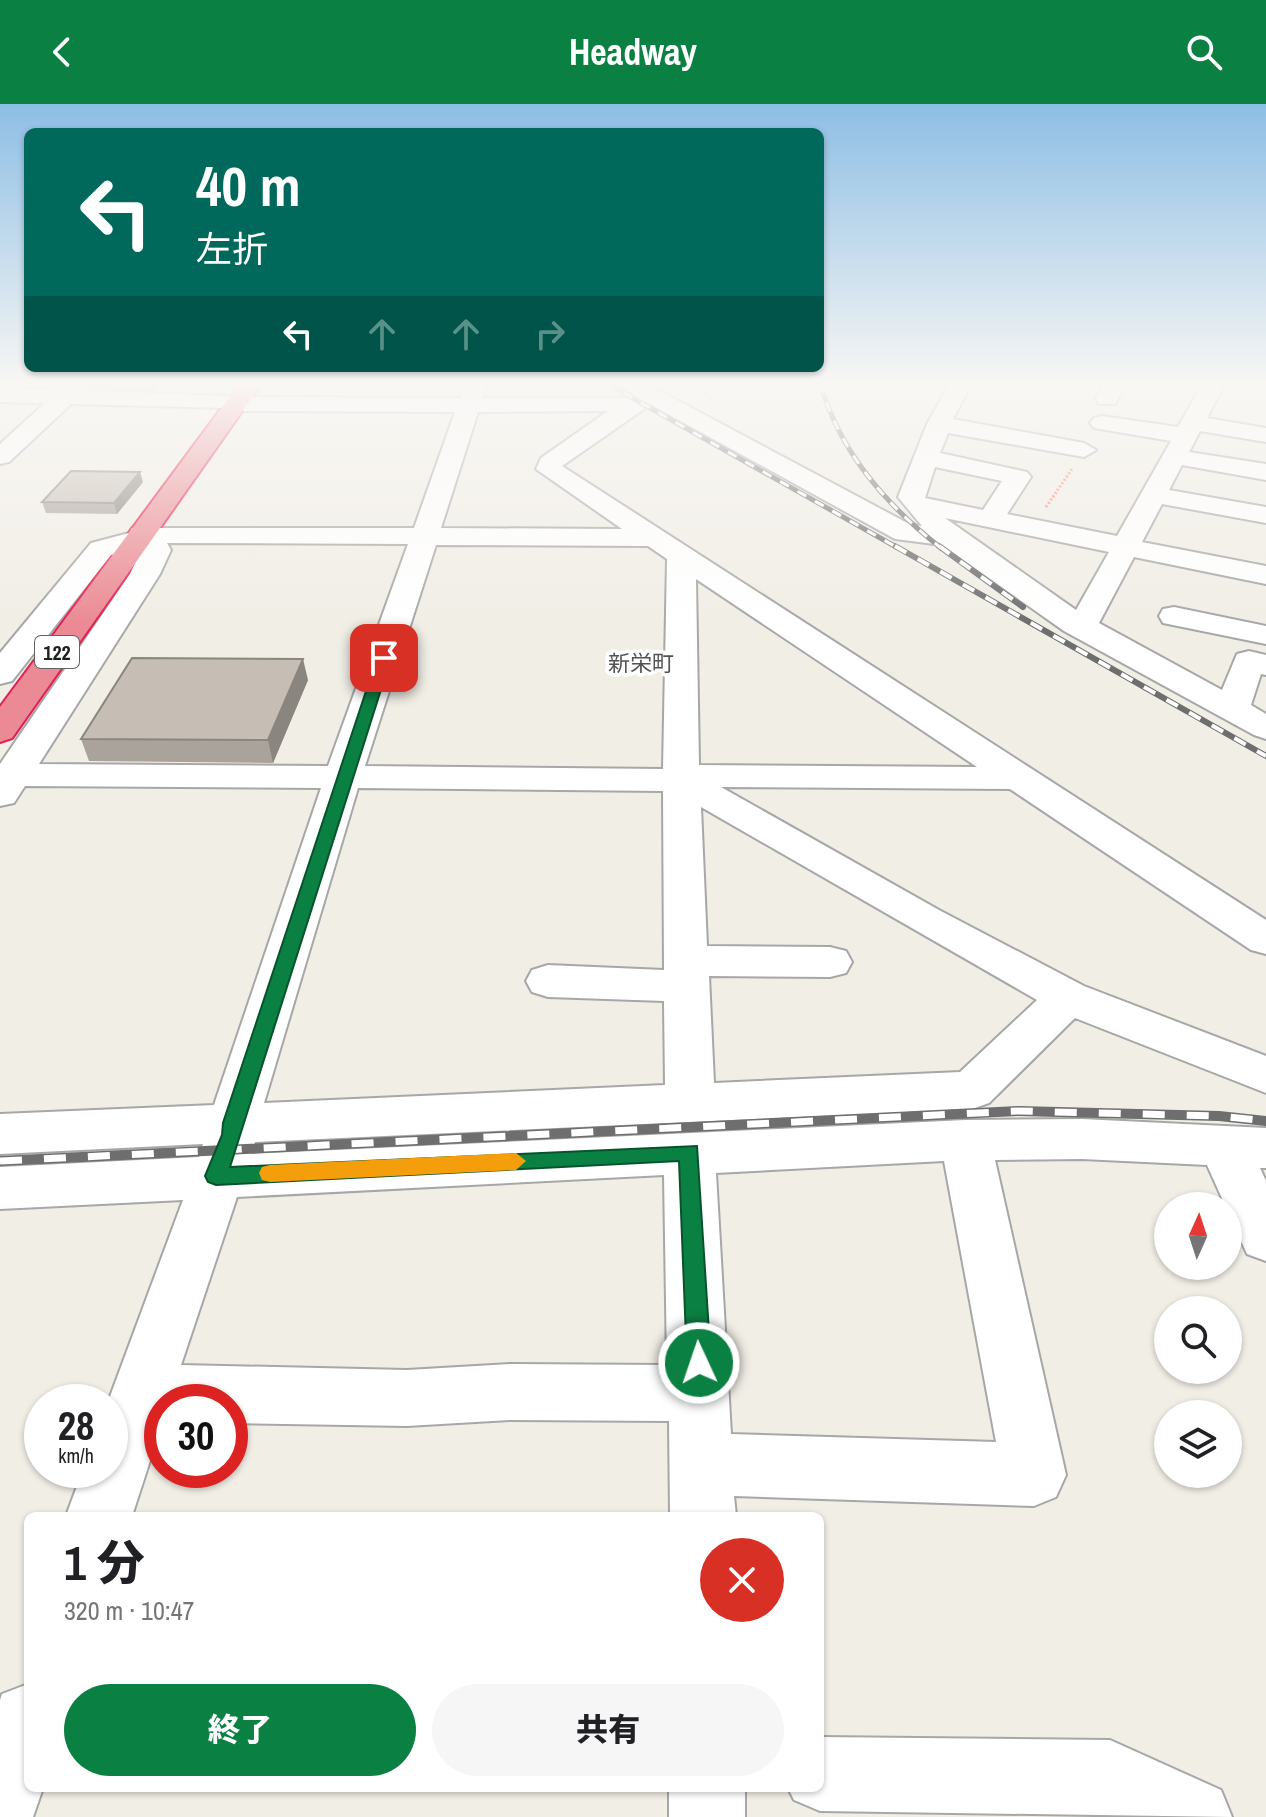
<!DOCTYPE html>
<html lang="ja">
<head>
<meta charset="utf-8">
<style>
  :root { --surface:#fff; --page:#f6f6f6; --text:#202124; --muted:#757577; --accent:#0b8043 }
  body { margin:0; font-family:"Archivo Narrow","Noto Sans JP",sans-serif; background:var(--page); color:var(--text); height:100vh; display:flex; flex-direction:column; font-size:30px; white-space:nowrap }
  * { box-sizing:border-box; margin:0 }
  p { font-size:26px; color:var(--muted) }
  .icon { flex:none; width:44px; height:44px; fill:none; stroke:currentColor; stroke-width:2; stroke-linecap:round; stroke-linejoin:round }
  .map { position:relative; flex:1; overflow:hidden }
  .panel { position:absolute; left:24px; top:1408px; width:800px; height:280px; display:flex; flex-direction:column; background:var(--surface); border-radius:12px; box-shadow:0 2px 6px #0004 }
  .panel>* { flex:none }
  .guide { position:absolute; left:24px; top:24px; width:800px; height:244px; border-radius:12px; box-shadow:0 2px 6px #0004; background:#00695c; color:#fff; overflow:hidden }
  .needle { width:52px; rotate:3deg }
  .fabs { position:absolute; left:1154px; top:1088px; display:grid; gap:16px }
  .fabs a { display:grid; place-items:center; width:88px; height:88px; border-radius:50%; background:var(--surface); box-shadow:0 2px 6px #0004; font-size:40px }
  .speed { position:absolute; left:24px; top:1280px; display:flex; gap:16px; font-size:40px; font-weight:700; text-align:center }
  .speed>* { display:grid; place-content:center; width:104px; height:104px; border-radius:50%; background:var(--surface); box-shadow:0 2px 6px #0004; line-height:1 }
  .speed small { font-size:20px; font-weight:400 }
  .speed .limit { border:12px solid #d22; background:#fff; color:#111 }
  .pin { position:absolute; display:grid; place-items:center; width:68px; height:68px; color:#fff; margin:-34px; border-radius:16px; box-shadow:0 4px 12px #0006 }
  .me { position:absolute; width:88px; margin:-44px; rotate:357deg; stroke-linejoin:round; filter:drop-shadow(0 0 6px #0008) }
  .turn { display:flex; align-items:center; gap:28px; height:168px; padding:0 40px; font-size:36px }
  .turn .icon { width:104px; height:104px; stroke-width:2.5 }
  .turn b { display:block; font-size:56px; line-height:68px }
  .lanes { display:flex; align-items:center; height:76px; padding:0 40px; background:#0003; justify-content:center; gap:40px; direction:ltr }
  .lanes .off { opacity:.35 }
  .round { display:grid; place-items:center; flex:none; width:84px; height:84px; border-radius:42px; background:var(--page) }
  .head { display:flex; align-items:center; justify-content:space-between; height:136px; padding:0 40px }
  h1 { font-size:48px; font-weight:800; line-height:60px }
  .button { display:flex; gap:16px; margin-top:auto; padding:16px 40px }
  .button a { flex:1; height:92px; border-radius:48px; background:var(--accent); color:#fff; font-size:32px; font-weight:800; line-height:92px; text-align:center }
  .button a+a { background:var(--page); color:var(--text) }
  header { display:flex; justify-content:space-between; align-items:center; height:104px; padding:0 40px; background:var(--accent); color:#fff; font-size:36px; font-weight:800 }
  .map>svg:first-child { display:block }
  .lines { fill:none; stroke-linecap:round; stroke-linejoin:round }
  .minor-casing { stroke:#a7a7a7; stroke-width:4 }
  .highway-casing { stroke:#e41e51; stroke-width:4 }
  .path { stroke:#ff8569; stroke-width:3; stroke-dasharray:2 2; stroke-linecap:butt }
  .minor { fill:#fff; fill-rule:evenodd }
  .highway { fill:#eb8a94; fill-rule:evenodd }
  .rail-far2-casing { stroke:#6e6e6e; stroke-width:5 }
  .rail-far1-casing { stroke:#6e6e6e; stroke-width:6 }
  .rail-casing { stroke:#6e6e6e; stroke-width:10 }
  .rail-far2 { stroke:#fff; stroke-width:3; stroke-dasharray:10; stroke-linecap:butt }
  .rail-far1 { stroke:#fff; stroke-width:4; stroke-dasharray:13; stroke-linecap:butt }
  .rail { stroke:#fff; stroke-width:7; stroke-dasharray:22; stroke-linecap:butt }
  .wall { fill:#aaa39c }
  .shaded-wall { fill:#8b857f }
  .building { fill:#c6beb5; stroke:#8b857f; stroke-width:2 }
  .route { fill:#0b8043; stroke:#07532c; stroke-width:2 }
  .slow { fill:#f59e0b }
  .labels { text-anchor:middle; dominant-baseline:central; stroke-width:7; stroke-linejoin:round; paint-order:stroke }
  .shield { fill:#fff; stroke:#636363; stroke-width:2 }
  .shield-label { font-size:20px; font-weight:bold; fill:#202020 }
  .far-quarter-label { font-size:22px; fill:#535353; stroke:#fff }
</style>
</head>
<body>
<header><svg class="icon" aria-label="back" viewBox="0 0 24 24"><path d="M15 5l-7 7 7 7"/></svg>Headway<svg class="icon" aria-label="search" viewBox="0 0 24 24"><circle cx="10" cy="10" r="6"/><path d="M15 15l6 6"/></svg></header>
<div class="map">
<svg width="1266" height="1713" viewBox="0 0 1266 1713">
  <rect width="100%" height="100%" fill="#f1eee6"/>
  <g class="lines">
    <!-- minor casing -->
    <g class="minor-casing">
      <path id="minor" d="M67 279H88L85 286 247 293 460 294 465 279H487L483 294H639L617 279H645L911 421 922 422 898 393 927 320 950 279H972L953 315 1084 339 1096 346 1084 353 948 329 940 349 1027 368 1031 373 1007 410 1117 432 1171 337 1094 324 1090 319 1094 314 1102 312 1178 323 1203 279H1225L1207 314 1266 324V338L1200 327 1189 348 1266 360V376L1182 361 1169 386 1266 403V419L1162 400 1142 438 1266 462V480L1134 453 1099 519 1222 586 1237 550 1249 547 1266 551V571L1261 570 1251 601 1266 610V635L1254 631 1064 527 942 441 895 435 646 298 644 305 562 362 1266 816V850L1251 846 1010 685 721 683 939 806 1084 882 1266 952V989L1075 914 989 999 972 1005 255 1038 251 1050 965 1016 1082 1015 1266 1024V1064H1260L1266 1077V1157L1247 1150 1207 1061 1082 1055 995 1056 1066 1371 1056 1393 1034 1402 734 1392 736 1412H670L669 1317 510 1316 407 1322 230 1319V1298H162V1320L132 1412H66L83 1366H110L108 1298 183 1096 0 1105V1063L199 1053 203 1040 0 1050V1010L214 1001 321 684 25 682 14 699 0 702V660L130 470 142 444 111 451 12 577 0 580V549L91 439 129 429 132 424H414L455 308 236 307 227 304 71 300 9 358 0 360V340L45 299 0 298V284L60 286ZM608 307 541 354 536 365 622 425 441 424 478 308ZM935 363 1002 377 983 406 925 394ZM945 414 1109 448 1076 506ZM167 439 408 440 328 662 39 660 160 470 171 446ZM436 441 648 442 667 455 663 665 365 662ZM696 475 977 663 699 661ZM358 684 663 687 664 866 548 861 532 866 526 877 532 888 548 893 664 897 665 981 264 999ZM701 703 1037 896 960 968 714 979 709 872 830 873 846 869 852 858 846 847 830 843 707 842ZM944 1057 996 1338 731 1330 716 1069ZM664 1071 667 1261 510 1260 407 1266 181 1261 237 1093Z
        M1105 279H1127L1115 300H1099L1096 295Z
        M1174 503 1266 522V540L1163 519 1159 512 1163 505Z
        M28 1580V1684H43L33 1713H0V1596L2 1590Z
        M820 1633 1110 1636 1221 1686 1232 1713 820 1707 794 1696 788 1684H820Z
        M669 1684H745V1713H669Z"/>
    </g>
    <!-- highway casing -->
    <g class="highway-casing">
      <path id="highway" d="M240 279H262L12 634 0 638V603Z"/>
    </g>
    <!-- path -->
    <path class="path" d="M691 279 713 295
      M1046 403 1072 365"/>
    <!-- minor -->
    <use href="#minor" class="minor"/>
    <!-- highway -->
    <use href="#highway" class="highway"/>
    <!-- rail-far2 casing -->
    <g class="rail-far2-casing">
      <path id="rail-far2" d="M606 279 898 444
        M820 279C840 348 885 400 941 444"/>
    </g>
    <!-- rail-far1 casing -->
    <g class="rail-far1-casing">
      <path id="rail-far1" d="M895 442 1266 652
        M939 442 1023 503"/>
    </g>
    <!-- rail casing -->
    <g class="rail-casing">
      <path id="rail" d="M0 1057 1018 1007 1219 1012 1266 1017"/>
    </g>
    <!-- rail-far2 -->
    <use href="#rail-far2" class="rail-far2"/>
    <!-- rail-far1 -->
    <use href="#rail-far1" class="rail-far1"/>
    <!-- rail -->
    <use href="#rail" class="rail"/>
  </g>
  <!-- wall -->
  <path class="wall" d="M91 279H160L153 286 92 283Z
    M143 378 117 410 46 409 42 398Z
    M308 576 273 659 89 657 81 635Z"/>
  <!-- shaded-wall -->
  <path class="shaded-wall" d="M152 279H160L153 286Z
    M140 368 143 378 117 410 114 399Z
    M303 555 308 576 273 659 268 636Z"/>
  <!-- building -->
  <path class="building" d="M71 367 140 368 114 399 42 398Z
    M132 554 303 555 268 636 81 635Z"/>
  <!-- sky -->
  <linearGradient id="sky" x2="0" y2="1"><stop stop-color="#8dbee5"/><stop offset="0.54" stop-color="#f9f7f4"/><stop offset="1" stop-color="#f9f7f4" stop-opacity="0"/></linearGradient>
  <rect width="1266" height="519" fill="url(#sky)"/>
  <!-- route -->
  <path class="route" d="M384 550 391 554 230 1063 697 1042 711 1259 708 1267 699 1270 690 1267 687 1259 679 1057 216 1081 208 1078 205 1072 222 1031 223 1019 377 554Z"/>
  <!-- slow -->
  <path class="slow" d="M516 1049 526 1057 516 1066 270 1078 262 1076 259 1069 262 1063 270 1061Z"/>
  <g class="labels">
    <!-- shield labels -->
    <rect class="shield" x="35" y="532" width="44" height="32" rx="6"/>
    <g class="shield-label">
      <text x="57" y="548">122</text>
    </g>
    <!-- far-quarter labels -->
    <g class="far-quarter-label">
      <text x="641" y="559">新栄町</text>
    </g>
  </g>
</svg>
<div class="fabs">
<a><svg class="needle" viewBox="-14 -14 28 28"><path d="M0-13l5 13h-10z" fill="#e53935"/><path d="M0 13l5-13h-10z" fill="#757577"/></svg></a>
<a><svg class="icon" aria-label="search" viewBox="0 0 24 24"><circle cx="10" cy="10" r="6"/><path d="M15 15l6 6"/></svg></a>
<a><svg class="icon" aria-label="layers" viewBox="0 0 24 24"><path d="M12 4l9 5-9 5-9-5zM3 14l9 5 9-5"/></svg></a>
</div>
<div class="speed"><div>28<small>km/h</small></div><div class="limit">30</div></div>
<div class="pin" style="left:384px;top:554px;background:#d93025"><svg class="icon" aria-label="arrive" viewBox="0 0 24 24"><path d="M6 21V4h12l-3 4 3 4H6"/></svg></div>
<svg class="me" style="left:699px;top:1259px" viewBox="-20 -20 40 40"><circle r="17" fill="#0b8043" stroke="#fff" stroke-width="3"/><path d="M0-11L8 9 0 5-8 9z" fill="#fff"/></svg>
<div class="guide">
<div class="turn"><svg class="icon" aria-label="left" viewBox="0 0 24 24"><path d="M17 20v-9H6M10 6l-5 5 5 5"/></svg><div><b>40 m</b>左折</div></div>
<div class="lanes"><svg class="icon" aria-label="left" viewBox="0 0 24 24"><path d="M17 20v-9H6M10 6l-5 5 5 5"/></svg><svg class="icon off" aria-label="ahead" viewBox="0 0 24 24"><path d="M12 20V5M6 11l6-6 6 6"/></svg><svg class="icon off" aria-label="ahead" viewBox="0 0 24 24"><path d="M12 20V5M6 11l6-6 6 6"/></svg><svg class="icon off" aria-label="right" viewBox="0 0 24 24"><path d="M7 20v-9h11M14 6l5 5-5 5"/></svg></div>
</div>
<section class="panel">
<div class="head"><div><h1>1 分</h1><p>320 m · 10:47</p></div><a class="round" style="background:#d93025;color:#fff"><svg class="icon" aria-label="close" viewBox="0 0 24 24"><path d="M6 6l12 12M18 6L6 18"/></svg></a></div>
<div class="button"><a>終了</a><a>共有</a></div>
</section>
</div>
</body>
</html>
